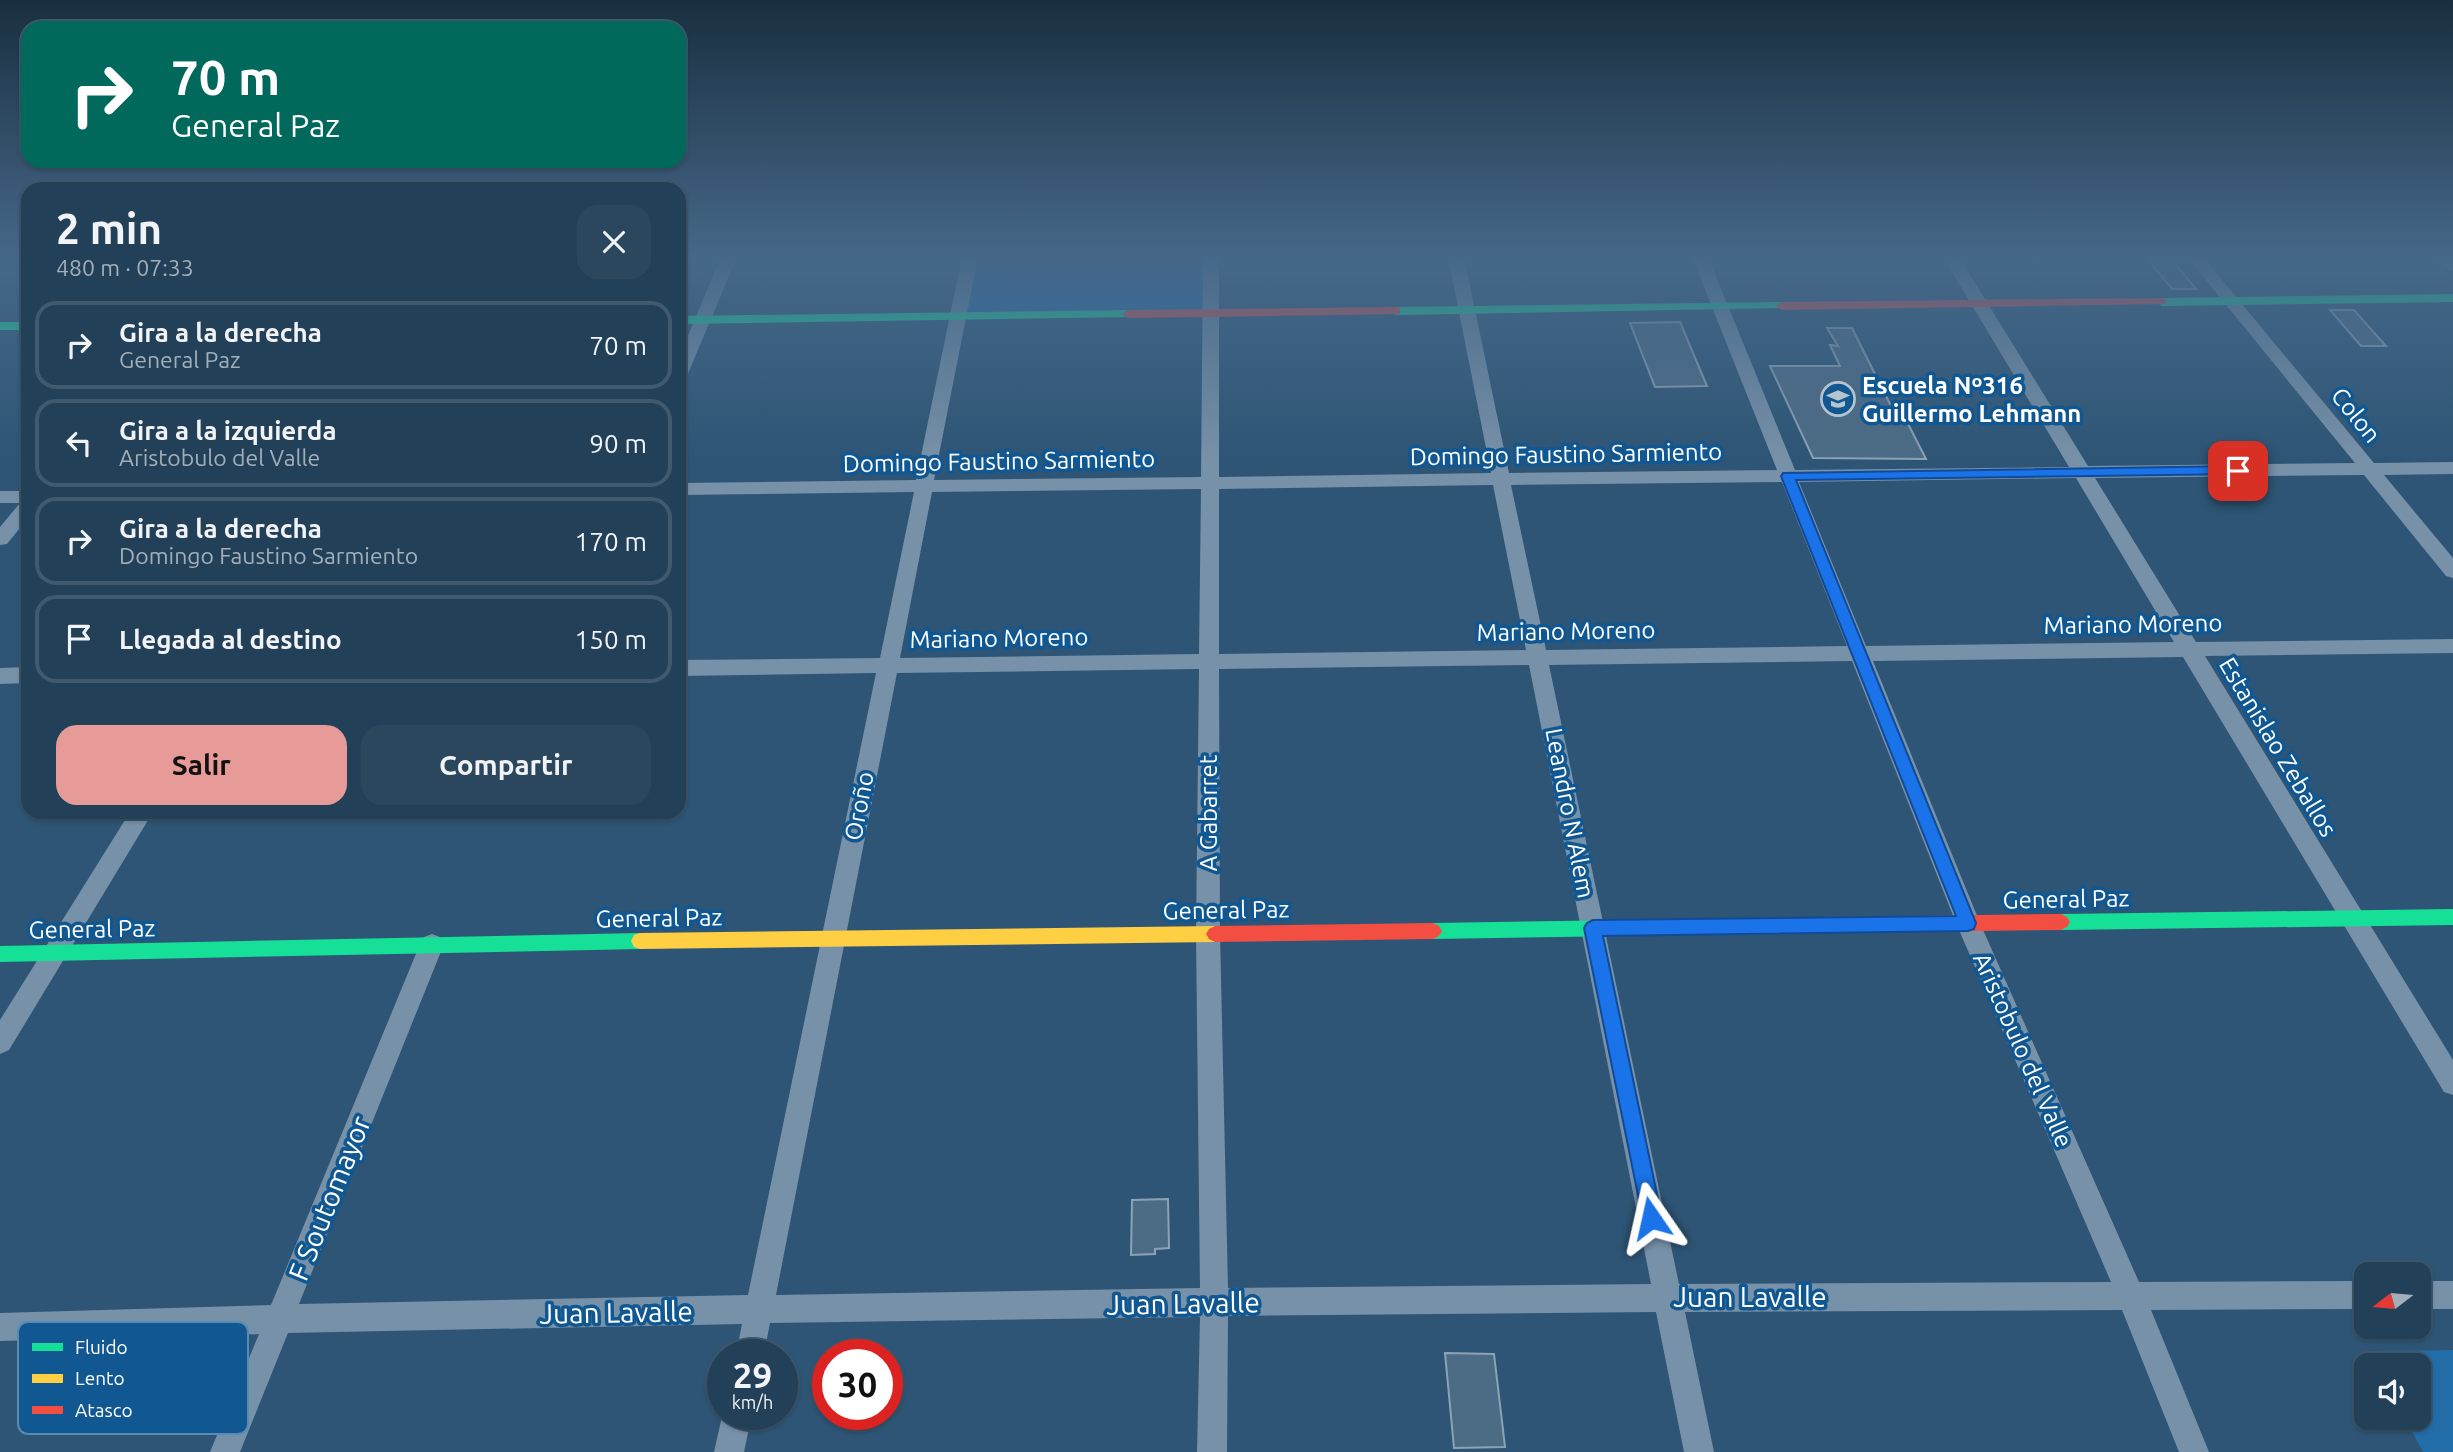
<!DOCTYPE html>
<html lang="es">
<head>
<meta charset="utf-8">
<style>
  :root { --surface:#224058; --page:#2a475e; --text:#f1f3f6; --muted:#a2afba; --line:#3f596e; --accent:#e69b98 }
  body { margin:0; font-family:Ubuntu,sans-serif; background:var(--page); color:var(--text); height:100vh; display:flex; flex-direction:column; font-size:26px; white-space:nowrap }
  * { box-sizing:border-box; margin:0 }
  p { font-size:23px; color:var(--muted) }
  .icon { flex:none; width:38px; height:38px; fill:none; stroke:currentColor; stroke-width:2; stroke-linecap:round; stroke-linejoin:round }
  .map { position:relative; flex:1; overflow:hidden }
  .side { position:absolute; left:21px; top:182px; width:665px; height:637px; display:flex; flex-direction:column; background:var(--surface); border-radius:21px; box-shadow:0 2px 5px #0004,0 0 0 2px var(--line) }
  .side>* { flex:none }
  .top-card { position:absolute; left:21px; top:21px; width:665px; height:147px; border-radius:21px; box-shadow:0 2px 5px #0004,0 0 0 2px var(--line); background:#00695c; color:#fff; overflow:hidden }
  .needle { width:46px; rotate:254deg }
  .tools { position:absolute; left:2354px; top:1262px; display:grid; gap:14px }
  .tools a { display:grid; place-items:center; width:77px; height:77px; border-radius:14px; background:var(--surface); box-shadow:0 2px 5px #0004,0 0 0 2px var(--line); font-size:35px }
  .speed { position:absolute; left:707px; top:1339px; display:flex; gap:14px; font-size:35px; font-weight:700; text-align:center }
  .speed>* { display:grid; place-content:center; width:91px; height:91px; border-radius:50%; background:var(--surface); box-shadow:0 2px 5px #0004,0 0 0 2px var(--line); line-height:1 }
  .speed small { font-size:18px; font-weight:400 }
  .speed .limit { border:10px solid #d22; background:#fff; color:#111 }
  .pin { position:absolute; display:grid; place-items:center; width:60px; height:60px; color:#fff; margin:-30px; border-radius:14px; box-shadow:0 4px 10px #0006 }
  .me { position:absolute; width:77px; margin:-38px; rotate:349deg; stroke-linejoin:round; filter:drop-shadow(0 0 5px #0008) }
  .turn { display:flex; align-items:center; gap:24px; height:147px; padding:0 35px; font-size:32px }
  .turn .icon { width:91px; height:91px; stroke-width:2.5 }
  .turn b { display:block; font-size:49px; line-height:60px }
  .round { display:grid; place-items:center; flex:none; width:74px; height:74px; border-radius:21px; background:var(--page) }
  .headline { display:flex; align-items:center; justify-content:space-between; height:119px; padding:0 35px }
  h1 { font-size:42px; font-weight:600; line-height:52px }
  .button { display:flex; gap:14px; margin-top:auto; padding:14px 35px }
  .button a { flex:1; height:80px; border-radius:21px; background:var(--accent); color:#111; font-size:28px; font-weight:600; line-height:80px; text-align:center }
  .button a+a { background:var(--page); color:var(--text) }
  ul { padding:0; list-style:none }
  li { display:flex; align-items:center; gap:21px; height:88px; margin:0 14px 10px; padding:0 21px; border:4px solid var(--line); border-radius:21px }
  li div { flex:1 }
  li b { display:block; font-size:26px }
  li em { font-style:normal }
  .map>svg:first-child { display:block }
  .green { fill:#226ca8 }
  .building { fill:#4c6b84; stroke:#8ca3b6; stroke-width:2 }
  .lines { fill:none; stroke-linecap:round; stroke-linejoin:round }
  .street { fill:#7791a8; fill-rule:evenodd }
  .fast { fill:#16e098; fill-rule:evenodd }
  .slow { fill:#ffcf43; fill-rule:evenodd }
  .jam { fill:#f24e42; fill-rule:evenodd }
  .route { fill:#1a73e8; stroke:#114b97; stroke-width:2 }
  .labels { text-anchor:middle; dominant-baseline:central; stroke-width:7; stroke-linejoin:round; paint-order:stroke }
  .poi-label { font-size:24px; font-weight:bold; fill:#fff; stroke:#115892; text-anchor:start }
  .street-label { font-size:24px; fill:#fff; stroke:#115892 }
  .near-street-label { font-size:28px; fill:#fff; stroke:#115892 }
  .key { fill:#115892; stroke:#588ab3; stroke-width:2 }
  .key-label { font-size:19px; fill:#fff }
</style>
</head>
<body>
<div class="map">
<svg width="2453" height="1452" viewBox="0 0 2453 1452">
  <rect width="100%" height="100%" fill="#2e5575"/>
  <!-- green -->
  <path class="green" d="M970 257H1211L1210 313 959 317Z
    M2453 1350V1452H2423L2405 1418H2418V1365H2379L2372 1351Z"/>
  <!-- building -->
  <path class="building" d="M2171 258 2196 289H2172L2147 259Z
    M2330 310H2354L2386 346H2361Z
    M1680 322 1707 386 1655 387 1630 323Z
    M1827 328H1852L1891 406H1899L1926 459 1813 458 1770 366H1840L1830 345 1838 346Z
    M1168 1199 1169 1248 1155 1249V1254L1131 1255 1132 1200Z
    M1445 1353 1494 1354 1505 1447 1454 1448Z"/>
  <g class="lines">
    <!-- street -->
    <path class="street" d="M721 257H737L687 376 679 381V357Z
      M962 257H978L934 480 1201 477 1203 257H1219V477L1491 473 1448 257H1464L1509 473 1777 470 1692 257H1708L1795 470 2069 467 1943 257H1959L2088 466 2355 463 2187 257H2203L2374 463 2453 462V474L2384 475 2453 558V578L2446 576 2364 475 2095 478 2196 642 2453 639V653L2205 656 2453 1060V1095L2444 1092 2183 657 1873 661 1980 923 2139 1282 2366 1281V1309L2151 1310 2209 1452H2179L2122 1310 1685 1312 1714 1452H1684L1656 1312 1228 1316 1227 1452H1197L1200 1317 770 1323 764 1354H736L742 1324 288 1333 240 1452H210L259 1334 0 1341V1313L271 1305 420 944 424 937 432 934 440 937 444 944 299 1304 748 1295 876 673 679 676V660L880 658 914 492 679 495V483L916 480ZM2076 478 2174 642 1866 646 1799 482ZM1782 482 1847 646 1546 650 1511 485ZM1493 485 1526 650 1219 654V489ZM1201 489 1199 654 900 658 932 492ZM1852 661 1956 923 2111 1282 1679 1284 1549 665ZM1529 665 1651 1284 1228 1288 1220 933 1219 669ZM1199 669 1196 933 1200 1288 776 1295 897 673Z
      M2435 257H2452L2453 271 2448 269Z
      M0 491H28V518L7 544 0 545V527L20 503H0Z
      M28 667V683L0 684V668Z
      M130 812H153L9 1050 0 1054V1020Z
      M2418 1281H2453V1309H2418Z
      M723 1412 752 1414 744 1452H714Z"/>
    <!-- fast -->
    <path class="fast" d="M2453 294V302L2162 306 2156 302 2162 298Z
      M1782 302 1788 306 1786 308 1396 315 1390 311 1396 307Z
      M1128 310 1134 314 1132 317 679 324V316Z
      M0 322H28V330H0Z
      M2453 909V925L2061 930 2055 927 2052 922 2055 917 2061 914Z
      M1825 917 1831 920 1834 925 1831 930 1825 933 1433 939 1427 936 1424 931 1427 926 1433 923Z
      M640 933 646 935 649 941 646 947 640 949 0 962V946Z"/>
    <!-- slow -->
    <path class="slow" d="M1215 926 1221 929 1224 934 1221 939 1215 942 640 949 634 947 631 941 634 935 640 933Z"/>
    <!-- jam -->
    <path class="jam" d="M2162 298 2166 300V304L1782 310 1776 306 1782 302Z
      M1396 307 1400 308V314L1128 318 1122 314 1128 310Z
      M2061 914 2067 917 2070 922 2067 927 2061 930 1825 933 1819 930 1816 925 1819 920 1825 917Z
      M1433 923 1439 926 1442 931 1439 936 1433 939 1215 942 1209 939 1206 934 1209 929 1215 926Z"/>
  </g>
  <!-- sky -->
  <linearGradient id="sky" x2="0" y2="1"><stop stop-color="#192f40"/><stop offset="0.56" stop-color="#466889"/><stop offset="1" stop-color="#466889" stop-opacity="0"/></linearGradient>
  <rect width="2453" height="460" fill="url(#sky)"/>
  <!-- route -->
  <path class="route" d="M2238 466 2243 468V474L1796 480 1976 923 1974 929 1968 931 1603 936 1662 1218 1659 1225 1651 1228 1644 1225 1584 928 1587 923 1593 920 1956 916 1781 476 1783 473Z"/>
  <!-- icons -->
  <defs>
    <g id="school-ring" transform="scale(1.75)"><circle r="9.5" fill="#115892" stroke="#b6c4cf" stroke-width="1.5"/><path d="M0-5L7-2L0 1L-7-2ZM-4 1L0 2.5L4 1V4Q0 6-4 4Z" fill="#b6c4cf"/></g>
  </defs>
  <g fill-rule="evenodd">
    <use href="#school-ring" x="1838" y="399"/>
  </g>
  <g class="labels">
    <!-- poi labels -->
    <g class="poi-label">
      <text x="1862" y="385">Escuela Nº316<tspan x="1862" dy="28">Guillermo Lehmann</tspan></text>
    </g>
    <!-- street labels -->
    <g class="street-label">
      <text transform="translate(2356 415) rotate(51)">Colon</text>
      <text transform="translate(1566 454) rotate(-1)">Domingo Faustino Sarmiento</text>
      <text transform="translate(999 461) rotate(-1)">Domingo Faustino Sarmiento</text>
      <text transform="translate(2133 624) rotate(-1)">Mariano Moreno</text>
      <text transform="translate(1566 631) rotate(-1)">Mariano Moreno</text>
      <text transform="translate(999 638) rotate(-1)">Mariano Moreno</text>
      <text transform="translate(2278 747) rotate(59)">Estanislao Zeballos</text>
      <text transform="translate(859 806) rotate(-79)">Oroño</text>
      <text transform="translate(1208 813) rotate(-90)">A Gabarret</text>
      <text transform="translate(1570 813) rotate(79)">Leandro N Alem</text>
      <text transform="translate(2066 899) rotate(-1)">General Paz</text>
      <text transform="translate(1226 910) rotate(-1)">General Paz</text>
      <text transform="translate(659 918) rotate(-1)">General Paz</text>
      <text transform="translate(92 929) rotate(-1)">General Paz</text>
      <text transform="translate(2023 1050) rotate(66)">Aristobulo del Valle</text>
    </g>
    <!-- near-street labels -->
    <g class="near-street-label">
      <text transform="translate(329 1198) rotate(-68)">F Soutomayor</text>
      <text x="1750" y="1296">Juan Lavalle</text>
      <text transform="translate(1183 1303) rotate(-1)">Juan Lavalle</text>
      <text transform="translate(616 1312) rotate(-1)">Juan Lavalle</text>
    </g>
  </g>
  <!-- legend -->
  <rect x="18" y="1322" width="230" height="112" rx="10" class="key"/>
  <rect x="32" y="1343" width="31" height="8" fill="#16e098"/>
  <rect x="32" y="1374" width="31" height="9" fill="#ffcf43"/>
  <rect x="32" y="1406" width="31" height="8" fill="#f24e42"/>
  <g class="key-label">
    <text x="75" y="1354">Fluido</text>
    <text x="75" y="1385">Lento</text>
    <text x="75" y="1417">Atasco</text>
  </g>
</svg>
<div class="tools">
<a><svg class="needle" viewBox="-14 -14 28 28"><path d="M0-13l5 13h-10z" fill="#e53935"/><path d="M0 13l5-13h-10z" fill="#a2afba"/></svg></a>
<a><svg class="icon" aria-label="sound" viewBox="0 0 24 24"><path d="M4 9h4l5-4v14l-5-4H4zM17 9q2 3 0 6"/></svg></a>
</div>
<div class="speed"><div>29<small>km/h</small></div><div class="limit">30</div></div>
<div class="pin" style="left:2238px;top:471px;background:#d93025"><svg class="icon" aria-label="arrive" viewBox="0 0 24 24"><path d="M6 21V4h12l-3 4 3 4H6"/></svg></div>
<svg class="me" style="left:1651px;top:1218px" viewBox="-20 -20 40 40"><path d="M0-17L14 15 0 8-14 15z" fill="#1a73e8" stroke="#fff" stroke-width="4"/></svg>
<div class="top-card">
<div class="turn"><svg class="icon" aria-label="right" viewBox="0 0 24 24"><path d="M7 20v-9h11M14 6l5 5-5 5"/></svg><div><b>70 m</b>General Paz</div></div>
</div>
<section class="side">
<div class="headline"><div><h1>2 min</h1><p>480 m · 07:33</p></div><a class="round"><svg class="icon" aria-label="close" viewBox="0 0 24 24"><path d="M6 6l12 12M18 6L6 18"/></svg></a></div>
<ul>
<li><svg class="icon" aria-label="right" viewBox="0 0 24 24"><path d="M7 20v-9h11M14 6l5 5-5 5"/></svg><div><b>Gira a la derecha</b><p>General Paz</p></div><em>70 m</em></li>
<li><svg class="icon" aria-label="left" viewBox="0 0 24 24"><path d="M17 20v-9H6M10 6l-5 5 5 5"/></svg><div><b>Gira a la izquierda</b><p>Aristobulo del Valle</p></div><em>90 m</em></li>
<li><svg class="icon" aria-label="right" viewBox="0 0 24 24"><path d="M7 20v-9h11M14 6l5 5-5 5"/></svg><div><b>Gira a la derecha</b><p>Domingo Faustino Sarmiento</p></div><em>170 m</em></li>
<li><svg class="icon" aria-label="arrive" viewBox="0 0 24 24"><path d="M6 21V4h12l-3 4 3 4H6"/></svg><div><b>Llegada al destino</b></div><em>150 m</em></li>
</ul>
<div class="button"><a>Salir</a><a>Compartir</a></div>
</section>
</div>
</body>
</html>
